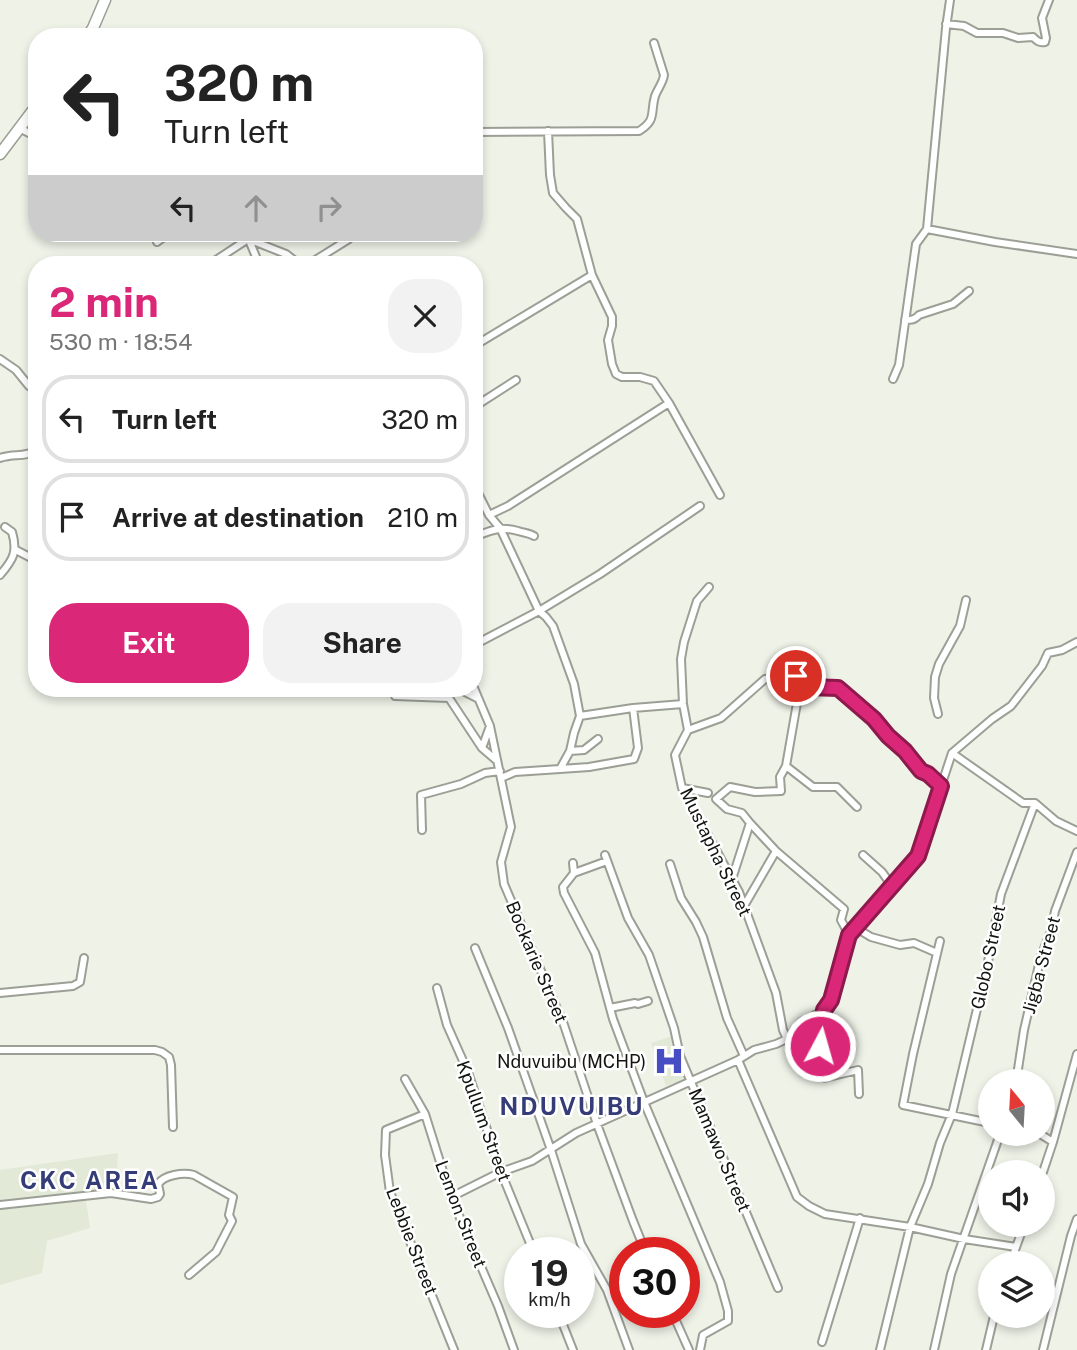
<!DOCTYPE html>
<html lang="en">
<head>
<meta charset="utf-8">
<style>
  :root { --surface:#fff; --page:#f2f2f2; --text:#222; --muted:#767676; --line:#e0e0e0; --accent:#db2777 }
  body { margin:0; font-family:"Public Sans",sans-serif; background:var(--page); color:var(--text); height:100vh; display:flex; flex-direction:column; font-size:26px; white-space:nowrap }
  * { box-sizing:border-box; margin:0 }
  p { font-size:23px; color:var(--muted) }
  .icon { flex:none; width:38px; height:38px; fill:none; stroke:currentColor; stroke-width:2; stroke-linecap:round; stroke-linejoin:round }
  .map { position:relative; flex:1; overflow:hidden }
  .panel { position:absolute; left:28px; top:256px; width:455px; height:441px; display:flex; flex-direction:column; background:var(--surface); border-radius:28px; box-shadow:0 4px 10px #0003 }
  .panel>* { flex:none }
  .hud { position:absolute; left:28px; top:28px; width:455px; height:214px; border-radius:28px; box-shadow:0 4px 10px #0003; background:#fff; color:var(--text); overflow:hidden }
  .needle { width:46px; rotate:342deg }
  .buttons { position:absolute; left:978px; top:1069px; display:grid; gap:14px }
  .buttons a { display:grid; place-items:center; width:77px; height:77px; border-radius:50%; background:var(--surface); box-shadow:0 4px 10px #0003; font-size:35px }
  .speed { position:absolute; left:504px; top:1237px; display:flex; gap:14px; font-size:35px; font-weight:700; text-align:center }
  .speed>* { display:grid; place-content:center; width:91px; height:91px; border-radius:50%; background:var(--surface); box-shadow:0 4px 10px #0003; line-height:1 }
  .speed small { font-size:18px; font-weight:400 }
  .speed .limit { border:10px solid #d22; background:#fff; color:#111 }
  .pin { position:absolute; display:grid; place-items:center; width:60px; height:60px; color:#fff; margin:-30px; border:4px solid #fff; border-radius:50%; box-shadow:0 2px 7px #0007 }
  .me { position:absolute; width:77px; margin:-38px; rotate:6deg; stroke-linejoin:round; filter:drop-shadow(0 0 5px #0008) }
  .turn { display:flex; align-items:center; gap:24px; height:147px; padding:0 21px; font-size:32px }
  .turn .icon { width:91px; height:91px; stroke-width:2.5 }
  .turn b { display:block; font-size:49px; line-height:60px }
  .lanes { display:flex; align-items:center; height:66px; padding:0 21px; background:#0003; justify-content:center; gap:35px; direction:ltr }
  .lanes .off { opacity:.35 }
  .round { display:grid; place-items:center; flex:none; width:74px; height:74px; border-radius:28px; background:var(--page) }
  .summary { display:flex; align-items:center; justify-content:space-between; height:119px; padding:0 21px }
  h1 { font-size:42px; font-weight:700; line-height:52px; color:var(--accent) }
  .action { display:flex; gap:14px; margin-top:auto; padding:14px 21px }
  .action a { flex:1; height:80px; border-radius:28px; background:var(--accent); color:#fff; font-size:28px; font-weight:700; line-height:80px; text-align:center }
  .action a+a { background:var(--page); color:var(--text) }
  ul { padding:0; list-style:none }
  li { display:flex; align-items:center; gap:21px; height:88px; margin:0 14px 10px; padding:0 7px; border:4px solid var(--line); border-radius:28px }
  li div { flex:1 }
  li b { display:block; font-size:26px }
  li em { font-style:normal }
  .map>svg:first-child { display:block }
  .built { fill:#e2e9d7 }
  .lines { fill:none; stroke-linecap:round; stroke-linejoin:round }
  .street-casing { stroke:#9b9f95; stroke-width:10 }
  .primary-casing { stroke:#9b9f95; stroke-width:13 }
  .street { stroke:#fff; stroke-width:6 }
  .primary { stroke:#fff; stroke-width:10 }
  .route-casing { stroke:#8e194d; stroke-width:18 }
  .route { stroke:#db2777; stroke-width:12 }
  .labels { text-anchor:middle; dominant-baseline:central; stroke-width:5; stroke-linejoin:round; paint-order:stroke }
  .street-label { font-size:18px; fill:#121410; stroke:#fff }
  .poi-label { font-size:18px; fill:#121410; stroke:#fff; text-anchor:end }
  .district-label { font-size:24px; font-weight:bold; letter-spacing:2px; fill:#353d78; stroke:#fff }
</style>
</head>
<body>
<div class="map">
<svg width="1077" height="1350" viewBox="0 0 1077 1350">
  <rect width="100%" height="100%" fill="#eef2e7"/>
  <!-- built -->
  <path class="built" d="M672 1036 687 1079 666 1086 651 1043Z
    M118 1153 117 1173 112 1185 85 1195 90 1228 47 1241 42 1273 0 1285V1170Z"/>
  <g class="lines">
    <!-- street casing -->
    <g class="street-casing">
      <path id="street" d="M946 24 964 26 977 33H1003L1018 38 1033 37C1037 41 1039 43 1045 42L1046 38 1042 18 1049 0
        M19 128 37 137
        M548 131 550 175 553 193 566 208 577 219 592 275 612 317V326L608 340 612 364 616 374 622 377H640L654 381 669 403 720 495
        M474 132 639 131C657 120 650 113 655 96 658 88 663 83 664 75L654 43
        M927 229 995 242 1077 254
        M246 233 259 264
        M157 242 169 233
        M210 264 248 239 286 254 299 264
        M309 264 349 239
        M905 320C911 320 915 320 919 315L953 304 969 291
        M474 346 592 275
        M0 359 16 370 29 386 37 383
        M893 379 899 365 916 244 927 229 946 28 950 0
        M474 407 516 380
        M0 458C14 453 24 458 37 450
        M474 485 489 515 508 506 669 403
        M474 537C492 530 499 526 518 531 524 533 529 533 534 536
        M16 550 37 561
        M0 575C13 560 18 552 12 532L5 527
        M709 587 697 601 684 642 681 659 683 704 688 730 675 755 682 788 739 892 776 993 783 1030 787 1039
        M474 645 539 611 500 528 489 515
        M440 688 444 694 449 698 482 748 496 760
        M457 688 477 698
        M474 688 490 726
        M395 696 449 698
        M938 714 934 698 935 677 939 664 960 626 966 600
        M580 716 633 708 683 704
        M688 730 721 718 765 679 796 676 807 687H838L874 719 888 736 905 751 921 771 928 774 941 786
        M482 748 490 726 511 827 501 862 504 884 564 1025 597 1124 633 1221 646 1253
        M570 751 584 750 598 739
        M952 753 992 719 1011 706 1042 666 1048 653 1062 650 1077 642
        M786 766 813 787H837L857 807
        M560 769 589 767 634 759 638 748 633 708
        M501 778 515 772 560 769 570 751 574 733 580 716 574 684 553 626 546 617 539 611 600 574 700 506
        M682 788 708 793
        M750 823 776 851 844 909 841 920 849 935
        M422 830 421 795 461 784 485 773 500 771
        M605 855 628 918 649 955 674 1028 680 1056 778 1288
        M863 855 882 872 892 886
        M573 863 574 873 563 887 564 893 595 953 613 1019 644 1102 720 1282 728 1311V1321L703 1335 700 1350
        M670 864 681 898 696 922 703 937 727 1018 744 1056
        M574 873 607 861
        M732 879 750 823 742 813 727 809 716 799 730 787 755 792 781 791 780 777 786 766 797 703 807 687
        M744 906 776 851
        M856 928 871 937 900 945 914 943 937 953
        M940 941 913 1054 903 1105 990 1123
        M475 948 508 1028 551 1150 581 1244 607 1290 629 1350
        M437 988 447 1025 468 1072 501 1172 534 1253
        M0 993 73 986 80 982 84 958
        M610 1008 635 1003 638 1004 648 1001
        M823 1011C821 1030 815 1061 824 1078L858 1070 859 1094
        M0 1050H155L162 1052 169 1057 171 1065 173 1127
        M738 1060 797 1197 809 1206 825 1214 910 1227 964 1239 1016 1247
        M405 1079 425 1114 451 1197 498 1306 514 1350
        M1016 1082 1024 1030 1041 956 1051 931 1055 911 1077 852
        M425 1114 386 1130 385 1155 390 1192 454 1350
        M1040 1134 1053 1142 1077 1054
        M1043 1172 1053 1142
        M451 1197 501 1172 532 1161 576 1133 738 1060 754 1050 776 1044 787 1039 801 1022 823 1011 831 1000 849 935 918 856 952 753 1023 803H1035L1056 821 1077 831
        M0 1205 111 1193 151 1199 158 1197 160 1194 158 1184C164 1175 183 1172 194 1175L233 1197 229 1215 232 1221 216 1252 189 1275
        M1010 1264 1024 1225
        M558 1312 573 1350
        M672 1312 689 1350
        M822 1342 860 1218
        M880 1350 910 1227 928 1184 940 1143 952 1114 987 967 1001 894 1035 803
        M934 1350 951 1274 1000 1134
        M986 1350 994 1316
        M1043 1350 1071 1236 1077 1219"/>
    </g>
    <!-- primary casing -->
    <g class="primary-casing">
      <path id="primary" d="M87 37 93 28 105 0
        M0 154 37 105"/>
    </g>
    <!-- street -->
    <use href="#street" class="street"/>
    <!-- primary -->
    <use href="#primary" class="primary"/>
  </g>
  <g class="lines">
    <!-- route casing -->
    <g class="route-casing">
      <path id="route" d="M796 676 807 687 838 688 874 719 888 736 905 751 921 771 928 774 941 786 918 856 849 935 831 1000 824 1010 820 1046"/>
    </g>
    <!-- route -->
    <use href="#route" class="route"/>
  </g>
  <!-- icons -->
  <defs>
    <g id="hospital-bare" transform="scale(2.415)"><path d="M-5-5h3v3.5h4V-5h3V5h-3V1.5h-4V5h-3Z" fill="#474ec4" stroke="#fff" stroke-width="2.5" paint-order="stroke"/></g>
  </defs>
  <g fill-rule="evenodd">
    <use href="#hospital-bare" x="669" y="1061"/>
  </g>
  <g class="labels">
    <!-- street labels -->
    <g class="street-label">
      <text transform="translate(716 852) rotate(64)">Mustapha Street</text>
      <text transform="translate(988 957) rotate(-78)">Globo Street</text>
      <text transform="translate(537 962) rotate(67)">Bockarie Street</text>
      <text transform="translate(1041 965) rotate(-75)">Jigba Street</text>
      <text transform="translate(484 1121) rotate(70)">Kpullum Street</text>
      <text transform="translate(720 1150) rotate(67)">Mamawo Street</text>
      <text transform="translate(461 1214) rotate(69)">Lemon Street</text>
      <text transform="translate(412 1241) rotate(69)">Lebbie Street</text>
    </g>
    <!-- poi labels -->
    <g class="poi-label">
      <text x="646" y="1061">Nduvuibu (MCHP)</text>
    </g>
    <!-- district labels -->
    <g class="district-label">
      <text x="572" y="1106">NDUVUIBU</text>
      <text x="90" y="1180">CKC AREA</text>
    </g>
  </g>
</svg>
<div class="buttons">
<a><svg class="needle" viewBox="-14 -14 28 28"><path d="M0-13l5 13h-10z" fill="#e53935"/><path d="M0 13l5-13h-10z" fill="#767676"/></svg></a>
<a><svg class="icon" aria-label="sound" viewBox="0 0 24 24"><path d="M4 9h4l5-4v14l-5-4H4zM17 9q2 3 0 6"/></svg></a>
<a><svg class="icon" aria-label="layers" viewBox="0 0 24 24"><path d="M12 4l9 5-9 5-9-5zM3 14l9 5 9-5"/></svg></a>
</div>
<div class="speed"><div>19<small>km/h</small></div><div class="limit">30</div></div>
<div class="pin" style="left:796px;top:676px;background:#d93025"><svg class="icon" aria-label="arrive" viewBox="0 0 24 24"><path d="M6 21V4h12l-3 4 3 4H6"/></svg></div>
<svg class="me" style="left:820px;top:1046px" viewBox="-20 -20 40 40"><circle r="17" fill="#db2777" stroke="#fff" stroke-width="3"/><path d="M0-11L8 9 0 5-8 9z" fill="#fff"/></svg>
<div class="hud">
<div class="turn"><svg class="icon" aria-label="left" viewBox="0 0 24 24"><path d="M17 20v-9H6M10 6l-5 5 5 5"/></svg><div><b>320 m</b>Turn left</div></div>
<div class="lanes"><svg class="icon" aria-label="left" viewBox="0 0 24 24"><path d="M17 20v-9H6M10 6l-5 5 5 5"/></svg><svg class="icon off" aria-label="ahead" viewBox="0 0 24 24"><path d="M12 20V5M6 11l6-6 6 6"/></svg><svg class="icon off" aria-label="right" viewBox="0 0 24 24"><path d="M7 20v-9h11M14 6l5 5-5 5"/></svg></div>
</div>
<section class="panel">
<div class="summary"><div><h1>2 min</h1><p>530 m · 18:54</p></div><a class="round"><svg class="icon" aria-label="close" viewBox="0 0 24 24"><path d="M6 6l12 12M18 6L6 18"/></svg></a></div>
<ul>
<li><svg class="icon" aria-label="left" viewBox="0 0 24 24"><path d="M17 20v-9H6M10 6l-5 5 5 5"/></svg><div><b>Turn left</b></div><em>320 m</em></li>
<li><svg class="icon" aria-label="arrive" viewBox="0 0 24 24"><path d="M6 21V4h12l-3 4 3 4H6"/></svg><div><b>Arrive at destination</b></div><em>210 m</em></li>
</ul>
<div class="action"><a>Exit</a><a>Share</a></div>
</section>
</div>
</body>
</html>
